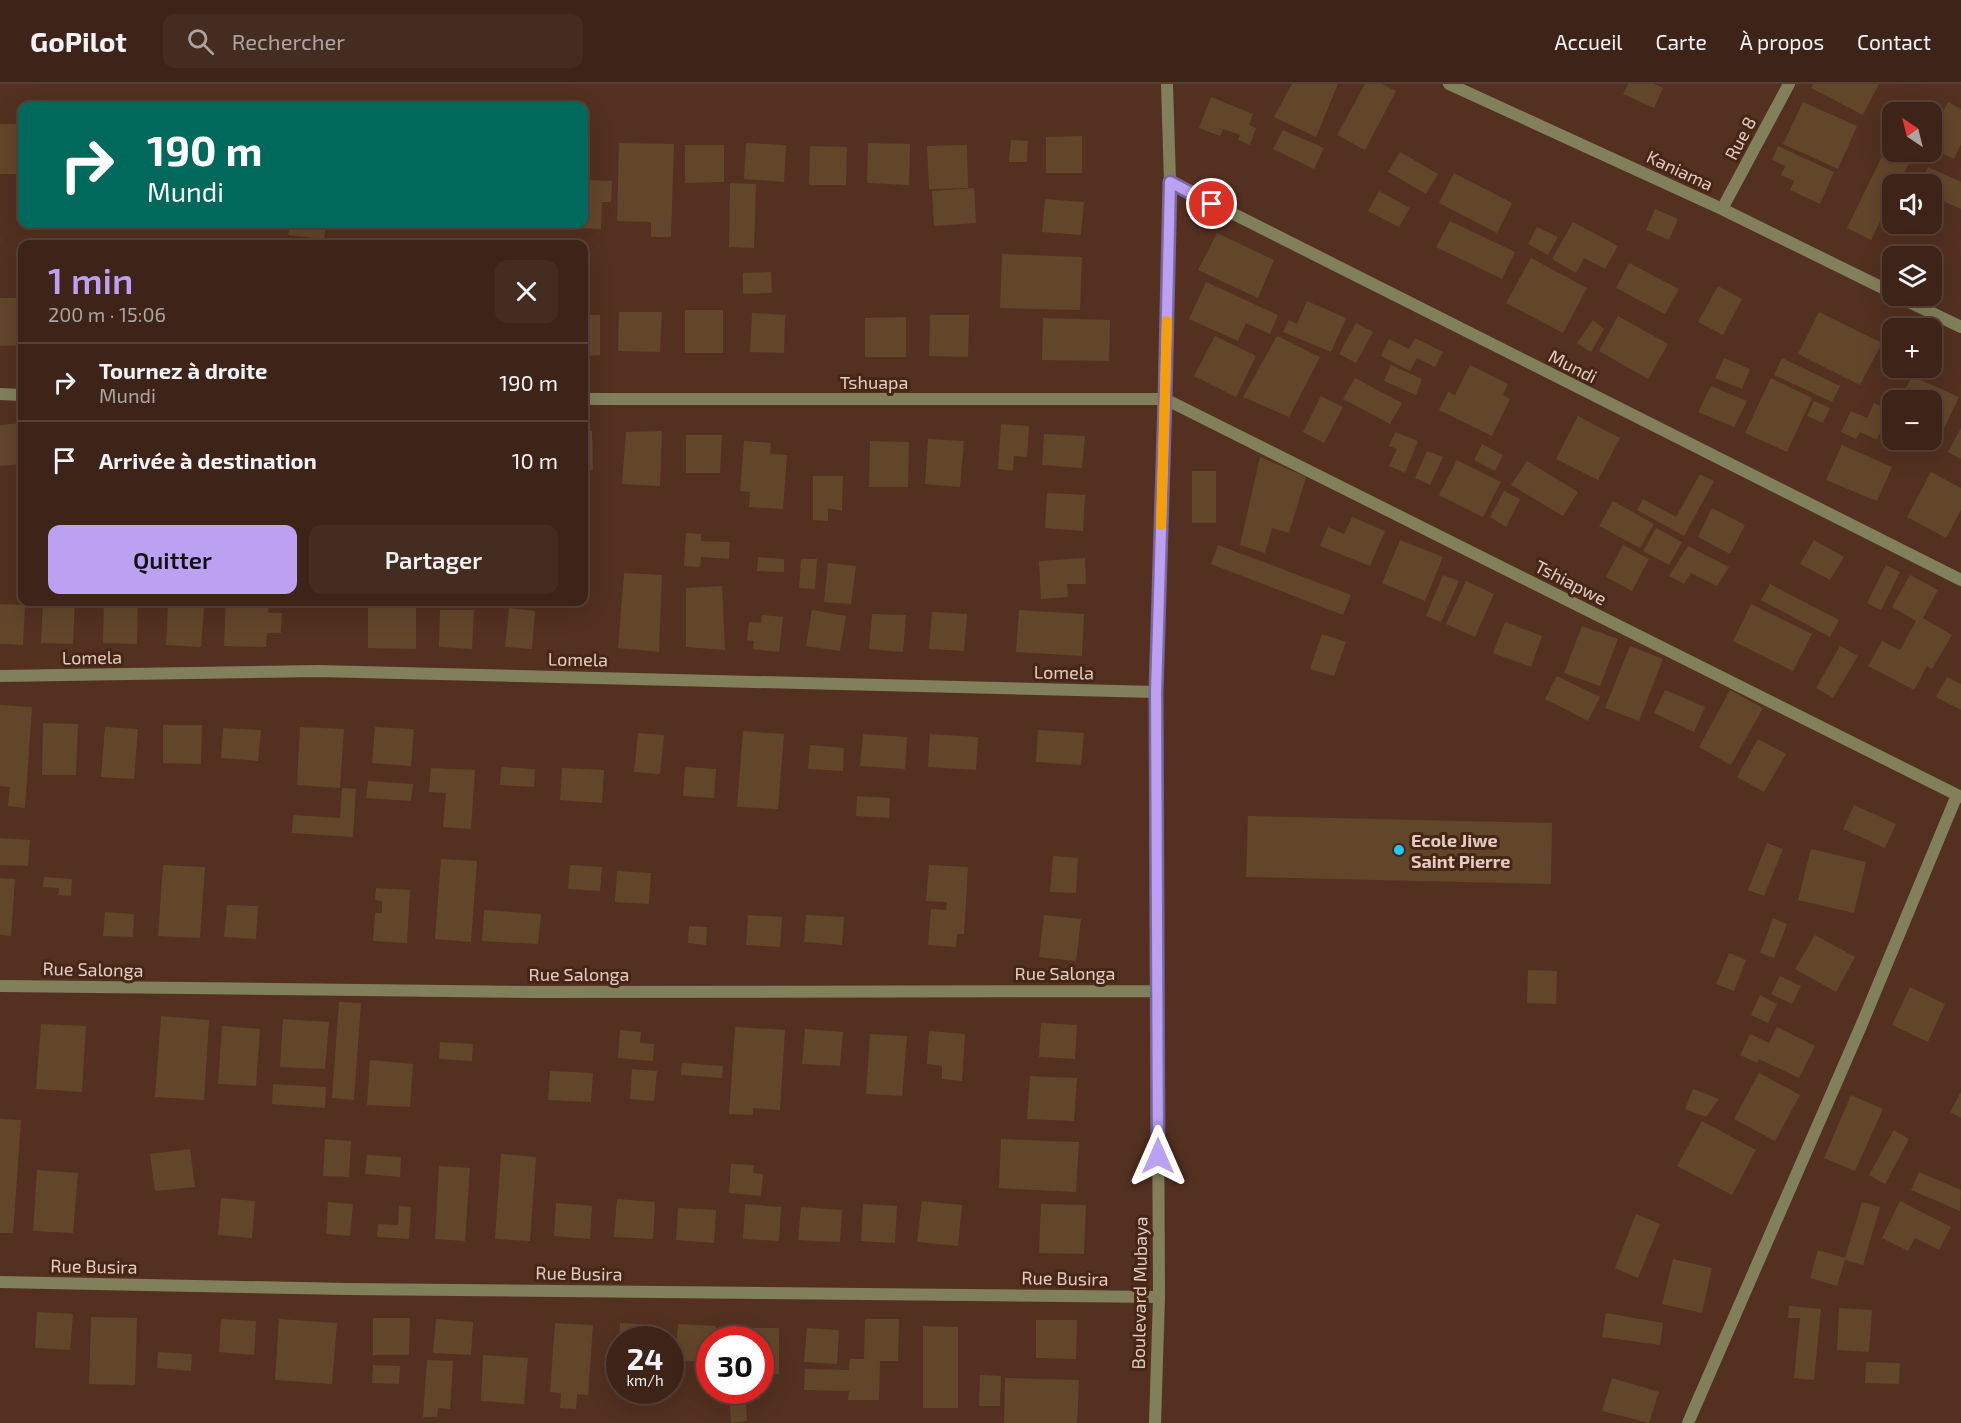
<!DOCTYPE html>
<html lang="fr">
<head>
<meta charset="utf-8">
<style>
  :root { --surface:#3e2418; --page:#452c21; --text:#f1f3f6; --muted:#ada4a2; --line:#574137; --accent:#bca0f2 }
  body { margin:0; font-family:"Exo 2",sans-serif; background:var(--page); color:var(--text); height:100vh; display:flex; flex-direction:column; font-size:22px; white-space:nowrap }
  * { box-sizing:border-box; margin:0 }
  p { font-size:20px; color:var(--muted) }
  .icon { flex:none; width:33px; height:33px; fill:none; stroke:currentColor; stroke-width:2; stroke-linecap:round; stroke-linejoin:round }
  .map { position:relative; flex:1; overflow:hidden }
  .drawer { position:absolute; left:18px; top:156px; width:570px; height:366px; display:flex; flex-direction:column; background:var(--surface); border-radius:12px; box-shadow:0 6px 24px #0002,0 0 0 2px var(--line) }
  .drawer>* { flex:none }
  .banner { position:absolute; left:18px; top:18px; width:570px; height:126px; border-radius:12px; box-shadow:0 6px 24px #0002,0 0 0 2px var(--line); background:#00695c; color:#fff; overflow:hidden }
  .needle { width:39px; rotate:325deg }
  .fabs { position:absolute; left:1882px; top:18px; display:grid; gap:12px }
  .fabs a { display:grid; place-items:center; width:60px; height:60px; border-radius:12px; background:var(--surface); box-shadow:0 6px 24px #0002,0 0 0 2px var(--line); font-size:30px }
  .speed { position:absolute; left:606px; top:1242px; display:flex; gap:12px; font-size:30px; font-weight:700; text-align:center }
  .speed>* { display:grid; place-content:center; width:78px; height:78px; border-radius:50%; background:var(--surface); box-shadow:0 6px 24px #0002,0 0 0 2px var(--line); line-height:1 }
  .speed small { font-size:15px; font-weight:400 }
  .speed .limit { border:9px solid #d22; background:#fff; color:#111 }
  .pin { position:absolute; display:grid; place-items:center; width:51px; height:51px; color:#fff; margin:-26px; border:3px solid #fff; border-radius:50%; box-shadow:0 2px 6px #0007 }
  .me { position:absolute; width:66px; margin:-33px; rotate:0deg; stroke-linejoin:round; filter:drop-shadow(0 0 4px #0008) }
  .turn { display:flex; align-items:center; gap:21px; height:126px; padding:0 30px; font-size:27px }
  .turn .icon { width:78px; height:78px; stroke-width:2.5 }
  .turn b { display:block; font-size:42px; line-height:51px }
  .round { display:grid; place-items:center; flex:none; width:63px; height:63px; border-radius:12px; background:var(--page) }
  .head { display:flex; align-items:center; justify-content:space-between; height:102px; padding:0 30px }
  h1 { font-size:36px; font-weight:600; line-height:45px; color:var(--accent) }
  .primary-button { display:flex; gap:12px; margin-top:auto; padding:12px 30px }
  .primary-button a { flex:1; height:69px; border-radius:12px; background:var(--accent); color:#111; font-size:24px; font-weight:600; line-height:69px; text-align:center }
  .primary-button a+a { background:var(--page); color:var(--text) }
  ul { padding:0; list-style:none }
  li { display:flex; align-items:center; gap:18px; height:78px; padding:0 30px; border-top:2px solid var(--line) }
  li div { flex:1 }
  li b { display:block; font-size:22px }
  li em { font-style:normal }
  header { display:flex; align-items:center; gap:36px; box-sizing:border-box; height:84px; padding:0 30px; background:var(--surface); border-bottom:2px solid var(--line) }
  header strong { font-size:28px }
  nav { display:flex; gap:33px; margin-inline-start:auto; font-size:21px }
  .search { width:420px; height:54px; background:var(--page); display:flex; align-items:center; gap:15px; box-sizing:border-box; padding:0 21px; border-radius:12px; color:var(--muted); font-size:22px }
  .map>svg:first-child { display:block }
  .building { fill:#62462a }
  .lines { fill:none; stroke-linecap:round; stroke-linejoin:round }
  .street { stroke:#82805b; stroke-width:12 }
  .route-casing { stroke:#7a689d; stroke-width:15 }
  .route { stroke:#bca0f2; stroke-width:10 }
  .slow { stroke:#f59e0b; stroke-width:10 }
  .poi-dot { fill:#1ec9fd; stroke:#482616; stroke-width:2 }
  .labels { text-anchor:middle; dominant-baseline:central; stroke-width:6; stroke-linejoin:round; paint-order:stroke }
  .street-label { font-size:18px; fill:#e2ccc2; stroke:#482616 }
  .poi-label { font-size:18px; font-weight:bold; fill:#e2ccc2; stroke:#482616; text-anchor:start }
</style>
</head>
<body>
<header>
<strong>GoPilot</strong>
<div class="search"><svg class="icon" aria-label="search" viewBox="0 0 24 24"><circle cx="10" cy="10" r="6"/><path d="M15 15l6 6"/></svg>Rechercher</div>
<nav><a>Accueil</a><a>Carte</a><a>À propos</a><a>Contact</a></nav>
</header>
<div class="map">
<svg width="1961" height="1339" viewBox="0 0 1961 1339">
  <rect width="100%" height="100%" fill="#533020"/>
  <!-- building -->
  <path class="building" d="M1292 0H1338L1316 53 1274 33Z
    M1365 0H1382L1396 7 1365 66 1337 51Z
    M1628 0H1654L1663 4 1654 24 1623 10Z
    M1813 0H1879L1863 31 1811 4Z
    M1211 13 1253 30 1249 41 1256 44 1250 61 1238 56 1240 51 1223 45 1220 52 1199 44Z
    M1803 18 1857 42 1838 85 1783 60Z
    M1948 18 1961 25V60L1954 75 1932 64V50Z
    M0 40H22V90H0Z
    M1283 46 1324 64 1314 85 1273 65Z
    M1082 52V89H1046V53Z
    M1891 54 1893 55V68H1915L1898 100H1893V111L1871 156 1847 144Z
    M1011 56 1028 57 1027 78H1009Z
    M619 59 674 60 671 153H651V138L617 137Z
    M746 59 786 61 784 98 744 95Z
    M868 59 910 60 909 101 867 99Z
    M685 61H724V98L685 99Z
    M967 61 968 104 929 105 927 62Z
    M810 62 847 63 846 101H809Z
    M1778 62 1834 88 1820 120 1790 106 1794 97 1781 91 1785 82 1772 76Z
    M1400 68 1438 90 1426 110 1388 88Z
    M1928 83 1961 98V125L1937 114 1932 123V100H1906L1911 90 1922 96Z
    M1454 89 1512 119 1497 149 1439 119Z
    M584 96 612 97 611 118H602L601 145 552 143 553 140H584Z
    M730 99 756 100 754 164 729 163Z
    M974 104 976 139 934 142 932 107Z
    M1379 107 1410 124 1399 143 1368 127Z
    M1045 115 1084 118 1081 151 1042 148Z
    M1655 125 1678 135 1669 156 1646 146Z
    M1450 137 1515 168 1502 195 1436 163Z
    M1573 138 1618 162 1605 185 1584 174 1576 189 1552 175Z
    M290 140H326L324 155 288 151Z
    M1537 143 1558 153 1548 171 1528 160Z
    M1217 149 1274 176 1258 214 1198 186Z
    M395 156 430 157V160H395Z
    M1002 170 1082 173 1080 226 1000 224Z
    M1531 174 1587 204 1563 249 1506 219Z
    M1629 179 1679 205 1665 230 1616 204Z
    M771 188 772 209 743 210V189Z
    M1206 198 1278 231 1270 250 1246 239 1238 257 1189 235Z
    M1718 202 1742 215 1723 251 1698 238Z
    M0 214H22V261L0 262Z
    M1307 217 1346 234 1331 268 1283 248 1289 236 1297 240Z
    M685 226H723V269H685Z
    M619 228H662L660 268 618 267Z
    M1819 228 1882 259 1860 301 1798 270Z
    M752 229 785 231 784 269 750 268Z
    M584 231H600V271L584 272Z
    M930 231H969L968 273 929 272Z
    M1618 232 1668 260 1648 295 1599 267Z
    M906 233V273H865V234Z
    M1043 234 1110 236 1109 277 1042 276Z
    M1593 236 1604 245 1591 268 1577 259Z
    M1356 239 1373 248 1356 279 1339 270Z
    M1215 252 1256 272 1236 313 1194 292Z
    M1277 252 1320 273 1289 333 1243 313Z
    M1415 254 1443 268 1435 283 1417 274 1410 287 1381 272 1389 255 1409 265Z
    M1724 274 1750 285 1742 305 1715 294Z
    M1782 274 1840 302 1832 318 1774 291Z
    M1391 281 1422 295 1416 311 1384 297Z
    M1470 281 1508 300 1503 311 1510 315 1492 352 1439 326 1448 308 1455 311Z
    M1912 292 1959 313 1935 363 1918 356H1932V316H1900Z
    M1355 294 1402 319 1390 340 1343 315Z
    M1771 294 1812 314 1787 368 1745 349Z
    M1711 302 1747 317 1734 343 1698 328Z
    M1321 312 1343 323 1324 359 1303 348Z
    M1814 317 1830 324 1823 339 1807 332Z
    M1874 319 1890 327 1877 356 1860 348 1856 355 1841 348 1851 327 1867 334Z
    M1578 332 1620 354 1598 396 1556 375Z
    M22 339V380L0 382V341Z
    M1001 340 1029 342 1027 373 1014 372 1013 387 998 385Z
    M1961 344V375L1948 368Z
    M592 347 593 386H584V348Z
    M662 347 660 402 622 400 626 348Z
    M1395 348 1418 357 1405 389 1389 382 1397 365 1389 362Z
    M1044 350 1085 352 1082 384 1042 381Z
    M686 351H722L720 389H686Z
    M928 355 964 357 960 403 925 400Z
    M744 357 771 359 770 370 787 371 783 425 749 423 750 408 740 407Z
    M870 357 909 358 908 403H869Z
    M1482 360 1503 371 1495 387 1474 376Z
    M1842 361 1892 383 1877 417 1826 396Z
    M1427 367 1443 373 1430 401 1415 394Z
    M1260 373 1306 393 1289 449 1272 444 1265 469 1240 461Z
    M1457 376 1501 398 1483 433 1439 411Z
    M1527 377 1578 408 1563 432 1511 401Z
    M1192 387H1216V439H1192Z
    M1931 388 1961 404V426L1946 454 1907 433Z
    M1700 390 1714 397 1684 452 1637 426 1643 415 1676 433Z
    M813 392H843L842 427 828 424V437L813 436Z
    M1504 407 1520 415 1506 443 1490 433Z
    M1047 409 1085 411 1083 447 1045 444Z
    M1613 417 1654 440 1640 464 1599 442Z
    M1712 424 1745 441 1730 470 1698 453Z
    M1352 433 1385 447 1370 482 1320 462 1328 443 1344 450Z
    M1656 444 1682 458 1669 481 1643 467Z
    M686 449 701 450V457L730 458 729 475 701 473 700 483 684 482Z
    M1400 456 1443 473 1425 517 1382 499Z
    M1814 456 1844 473 1830 496 1800 480Z
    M1218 461 1351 511 1343 531 1211 480Z
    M1623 461 1649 475 1632 507 1606 493Z
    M1688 462 1729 483 1717 502 1691 489 1684 500 1669 492Z
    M758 473 784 475V488L757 487Z
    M1085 474 1086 500H1067L1068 513 1041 515 1039 477Z
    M801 475H817L815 505 799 504Z
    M828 479 856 482 851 520 824 518Z
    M1886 481 1900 488 1881 526 1867 519Z
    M624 489 662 491 659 568 618 564Z
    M1443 491 1459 497 1441 538 1426 532Z
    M1910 491 1938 506 1923 534 1952 551 1932 585 1927 582 1914 606 1868 582 1882 557 1900 566 1916 537 1892 523Z
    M1466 497 1494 510 1475 553 1446 540Z
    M1770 500 1839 536 1830 553 1761 516Z
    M722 502 725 566 686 563V504Z
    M43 518H75L73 560 41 559Z
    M104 518H138L137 560 103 559Z
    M226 518H269L268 529H282L281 549H267L266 563 224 562Z
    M368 518H416V565L368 564Z
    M0 520 25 521 23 561 0 560Z
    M1751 520 1812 550 1793 587 1733 557Z
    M168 521 204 523 201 563 166 561Z
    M509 524 535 527 532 565 505 563Z
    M440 526H474L472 565 439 563Z
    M812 526 846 532 840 567 806 562Z
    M1019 526 1084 530 1082 572 1016 568Z
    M932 528 967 530 964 567 929 565Z
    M872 530 906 531 903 568 869 565Z
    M762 531 783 533 779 568 753 565 754 557 747 556 749 538 761 539Z
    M1505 538 1542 552 1531 583 1493 569Z
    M1582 542 1618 555 1600 602 1564 589Z
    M1322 550 1346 558 1334 592 1310 585Z
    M1630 562 1663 575 1639 637 1605 624Z
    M1840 562 1858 572 1833 614 1816 604Z
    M1557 592 1600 613 1588 637 1545 615Z
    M1947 593 1961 600V626L1936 613Z
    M1665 606 1705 623 1694 648 1654 629Z
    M1730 606 1763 624 1731 681 1699 663Z
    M0 621 32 623 25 724 8 722 10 703 0 702Z
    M43 639 78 640 76 691H42Z
    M163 641H202L201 680 163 679Z
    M105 643 138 645 134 695 101 693Z
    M300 643 344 645 340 704 297 701Z
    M375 643 414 645 411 682 372 679Z
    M223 644 261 646 258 677 221 674Z
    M1038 646 1084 649 1081 681 1036 678Z
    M743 647 784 650 778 725 737 723Z
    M638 649 664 651 660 690 634 688Z
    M863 650 907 653 905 685 860 682Z
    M930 650 978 653 976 686 928 683Z
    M1758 655 1786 670 1764 708 1737 693Z
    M810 661 844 664 843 687 808 685Z
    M501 683 535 685 534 703 500 701Z
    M685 683 716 685 714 714 683 712Z
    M431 684 475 686 471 745 443 743 446 709 429 708Z
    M562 684 604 686 602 719 560 716Z
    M368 697 413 700 411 717 366 714Z
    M342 704 356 705 353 753 292 749 293 731 340 734Z
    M857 712 890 714 889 734 856 732Z
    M1854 721 1896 740 1885 764 1843 745Z
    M1248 732 1552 739 1551 800 1246 793Z
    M0 754 30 756 28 782 0 781Z
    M1767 759 1783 765 1764 812 1748 806Z
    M1811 765 1866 778 1854 829 1798 816Z
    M1053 772 1078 774 1076 809 1050 808Z
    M441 775 477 777 471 858 435 855Z
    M163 781 205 783 200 854 158 852Z
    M570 781 602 783 600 807 568 805Z
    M929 781 968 783 964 850H957L956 863 928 861 931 825 946 826 947 818 926 817Z
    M617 787 651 789 649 820 615 818Z
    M44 793 72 795 71 812 58 811 59 804 43 803Z
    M0 794 15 795 11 852 0 851Z
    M376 804 410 806 407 859 373 857 375 829H382V817L375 816Z
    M227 821 258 822 256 855 224 853Z
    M484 826 541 830 538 860 482 857Z
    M105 828 134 830 133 853 103 852Z
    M748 831 782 833 780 863 746 861Z
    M806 831 844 833 842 861 804 858Z
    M1044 831 1081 835 1076 877 1039 873Z
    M1773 834 1787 840 1774 874 1760 869Z
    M689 842 707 843 706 861 688 859Z
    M1815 851 1855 873 1836 908 1795 885Z
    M1729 869 1746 876 1734 907 1716 900Z
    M1528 886 1557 887 1556 920 1527 919Z
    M1780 892 1801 902 1792 920 1771 910Z
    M1910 903 1945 920 1928 958 1892 941Z
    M1760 911 1777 920 1768 939 1751 931Z
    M339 918 361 919 354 1016 332 1014Z
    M161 932 209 936 204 1016 155 1013Z
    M283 935 329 938 325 985 280 983Z
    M1041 939 1077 941 1075 975 1039 973Z
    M41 940 86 942 82 1008 36 1005Z
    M222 942 260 945 256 1002 218 1000Z
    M735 943 785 946 780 1026 753 1024V1031L729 1030Z
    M1777 943 1815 962 1799 994 1759 975 1757 979 1740 971 1750 950 1769 959Z
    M805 945 843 948 840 982 802 980Z
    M620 946 641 948 640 959 654 960 653 977 618 974Z
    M929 947 965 950 962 997 942 995V982L927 980Z
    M870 950 907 952 902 1012 866 1010Z
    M440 958 473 960 472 977 439 975Z
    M370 976 413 980 410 1023 367 1021Z
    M682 979 723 982 722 994 681 991Z
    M632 985 657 987 654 1017 630 1015Z
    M550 987 593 989 591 1018 548 1016Z
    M1759 989 1800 1011 1775 1057 1734 1035Z
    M1030 992 1077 994 1074 1037 1027 1035Z
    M273 1000 326 1003 325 1024 272 1020Z
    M1693 1005 1719 1015 1706 1033 1685 1025Z
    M1961 1008V1034L1950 1028Z
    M1851 1011 1883 1025 1855 1087 1824 1074Z
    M0 1035 21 1036 13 1149H0Z
    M1702 1037 1756 1066 1732 1111 1677 1082Z
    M1894 1046 1909 1055 1885 1100 1869 1091Z
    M325 1055 351 1057 349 1093 323 1092Z
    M1001 1055 1079 1058 1076 1108 999 1104Z
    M190 1065 195 1103 155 1107 150 1070Z
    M501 1070 536 1073 530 1157 495 1155Z
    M367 1071 401 1073 400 1093 365 1090Z
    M731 1080 754 1081 753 1089 763 1090 761 1112 729 1109Z
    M439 1082 470 1084 465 1157 435 1155Z
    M37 1086 78 1089 73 1149 33 1147Z
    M1919 1088 1961 1106 1960 1127 1911 1106Z
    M221 1114 255 1117 252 1154 218 1151Z
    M617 1115 655 1118 653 1155 614 1153Z
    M922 1117 962 1121 958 1162 917 1158Z
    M1900 1117 1951 1143 1939 1166 1915 1154 1908 1167 1882 1154Z
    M328 1118 353 1120 350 1152 326 1150Z
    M1862 1118 1880 1123 1863 1181 1845 1176 1837 1202 1810 1194 1818 1166 1845 1174Z
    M556 1119 592 1122 590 1155 554 1152Z
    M745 1120 781 1123 779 1157 743 1155Z
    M863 1120 897 1122 895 1159 861 1157Z
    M1041 1120 1086 1121 1084 1170 1039 1169Z
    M399 1122 411 1123 409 1155 377 1153 378 1140 398 1141Z
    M801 1123 842 1126 840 1158 798 1156Z
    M678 1124 716 1126 714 1159 676 1156Z
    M1636 1130 1660 1140 1638 1194 1615 1184Z
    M1673 1175 1712 1184 1702 1229 1662 1220Z
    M1789 1222 1821 1225 1814 1296 1794 1294 1800 1234H1788Z
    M1839 1224 1872 1226 1869 1268 1837 1266Z
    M37 1228 73 1230 70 1266 35 1264Z
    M1606 1229 1663 1239 1660 1261 1602 1253Z
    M91 1233 137 1234 135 1301 89 1300Z
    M373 1234H410L409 1271H373Z
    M221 1235 256 1237 254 1271 219 1268Z
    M279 1235 337 1239 332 1300 275 1296Z
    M436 1235 473 1238 471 1271 433 1269Z
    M865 1235H899L898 1277H880L879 1316H848L849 1307 804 1306 805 1285 849 1286 850 1275H864Z
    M1036 1236H1077L1076 1275 1036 1274Z
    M555 1239 593 1241 588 1311 577 1310 576 1325 560 1324 561 1309 550 1308Z
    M620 1239 655 1241 654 1256H619Z
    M678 1240 716 1242 715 1256H710V1278L675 1276Z
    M923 1242 958 1243V1324H923Z
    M739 1244H779V1290H760V1256H739Z
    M807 1244 839 1246 837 1280 804 1278Z
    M158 1268 192 1270 191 1287 157 1284Z
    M483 1271 528 1274 524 1320 481 1317Z
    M427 1276 453 1277 450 1325 438 1324 437 1333H423Z
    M618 1277H620V1306H636V1310L615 1308Z
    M1866 1278 1900 1279 1899 1300 1865 1299Z
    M373 1281 400 1282 399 1300 372 1299Z
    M980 1291 1001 1292 1000 1322H979Z
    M1005 1294 1079 1296 1077 1339H1004Z
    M1612 1294 1659 1308 1649 1339 1602 1327Z
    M729 1306H745L747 1337 731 1339Z"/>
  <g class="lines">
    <!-- street -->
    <path class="street" d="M1449 0 1722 125 1893 209
      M1170 98 1961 496
      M1722 125 1789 0
      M1897 212 1961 243
      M0 310 22 311
      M584 315H1165L1961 713
      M0 592 319 587 1156 608
      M0 902 535 908 1158 907
      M0 1198 347 1205 1159 1213
      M1155 1339 1159 1213 1156 608 1165 315 1170 98 1167 0
      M1688 1339 1861 942 1957 711"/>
  </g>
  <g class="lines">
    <!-- route casing -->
    <g class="route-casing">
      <path id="route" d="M1158 1072 1156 608 1165 315 1170 98 1212 120"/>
    </g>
    <!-- route -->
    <use href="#route" class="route"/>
    <!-- slow -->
    <path class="slow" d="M1161 441 1167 237"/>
  </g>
  <!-- markers -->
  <circle class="poi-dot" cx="1399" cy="766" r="6"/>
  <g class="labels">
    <!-- street labels -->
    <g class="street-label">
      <text transform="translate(1740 54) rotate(-62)">Rue 8</text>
      <text transform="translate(1680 86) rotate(25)">Kaniama</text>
      <text transform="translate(1573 282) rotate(27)">Mundi</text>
      <text x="874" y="298">Tshuapa</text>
      <text transform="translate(1571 498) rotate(27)">Tshiapwe</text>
      <text transform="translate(92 573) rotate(-1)">Lomela</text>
      <text transform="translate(578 575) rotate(1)">Lomela</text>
      <text transform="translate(1064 588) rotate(1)">Lomela</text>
      <text transform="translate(93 885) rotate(1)">Rue Salonga</text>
      <text x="1065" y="889">Rue Salonga</text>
      <text x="579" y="890">Rue Salonga</text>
      <text transform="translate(94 1182) rotate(1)">Rue Busira</text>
      <text transform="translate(579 1189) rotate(1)">Rue Busira</text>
      <text transform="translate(1065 1194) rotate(1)">Rue Busira</text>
      <text transform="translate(1139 1209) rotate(-89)">Boulevard Mubaya</text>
    </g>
    <!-- poi labels -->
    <g class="poi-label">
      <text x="1411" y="756">Ecole Jiwe<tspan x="1411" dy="21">Saint Pierre</tspan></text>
    </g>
  </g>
</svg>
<div class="fabs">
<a><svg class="needle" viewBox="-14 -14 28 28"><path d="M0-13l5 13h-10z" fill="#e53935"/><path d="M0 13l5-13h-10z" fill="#ada4a2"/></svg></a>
<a><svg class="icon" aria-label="sound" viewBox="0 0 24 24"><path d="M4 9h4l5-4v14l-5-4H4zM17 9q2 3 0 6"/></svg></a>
<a><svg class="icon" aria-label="layers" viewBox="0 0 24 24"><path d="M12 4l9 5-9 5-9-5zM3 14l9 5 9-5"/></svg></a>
<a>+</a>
<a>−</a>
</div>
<div class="speed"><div>24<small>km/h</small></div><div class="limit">30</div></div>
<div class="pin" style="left:1212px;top:120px;background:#d93025"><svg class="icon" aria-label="arrive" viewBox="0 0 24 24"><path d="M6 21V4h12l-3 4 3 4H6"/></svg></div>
<svg class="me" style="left:1158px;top:1072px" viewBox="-20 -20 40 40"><path d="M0-17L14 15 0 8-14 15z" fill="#bca0f2" stroke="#fff" stroke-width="4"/></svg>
<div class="banner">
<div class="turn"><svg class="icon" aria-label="right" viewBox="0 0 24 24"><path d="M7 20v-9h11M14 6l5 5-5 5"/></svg><div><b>190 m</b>Mundi</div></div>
</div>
<section class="drawer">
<div class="head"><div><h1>1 min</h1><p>200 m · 15:06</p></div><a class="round"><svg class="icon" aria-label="close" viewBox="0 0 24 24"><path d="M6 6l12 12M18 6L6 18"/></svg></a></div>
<ul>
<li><svg class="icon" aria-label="right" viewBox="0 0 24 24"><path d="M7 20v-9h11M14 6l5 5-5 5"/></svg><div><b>Tournez à droite</b><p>Mundi</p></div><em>190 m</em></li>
<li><svg class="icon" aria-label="arrive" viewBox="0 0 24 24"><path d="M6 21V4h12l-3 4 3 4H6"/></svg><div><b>Arrivée à destination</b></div><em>10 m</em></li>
</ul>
<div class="primary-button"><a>Quitter</a><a>Partager</a></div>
</section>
</div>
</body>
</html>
